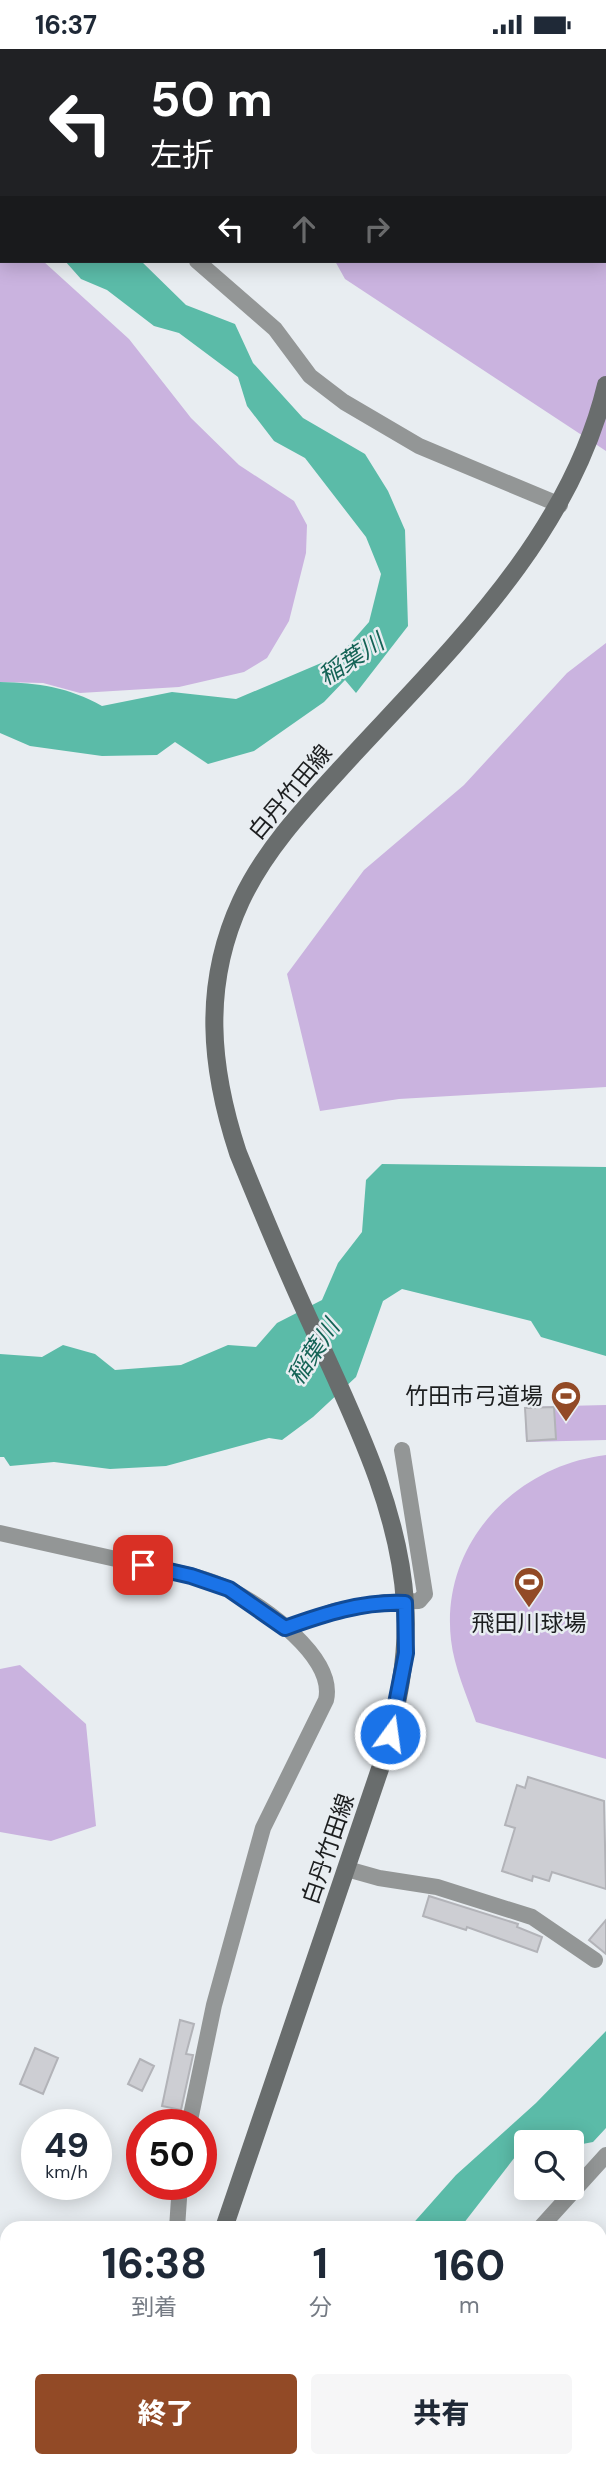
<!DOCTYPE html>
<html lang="ja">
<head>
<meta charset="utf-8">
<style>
  :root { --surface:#fff; --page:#f6f6f7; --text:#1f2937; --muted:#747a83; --accent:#924a26 }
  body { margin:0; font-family:"DM Sans","Noto Sans JP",sans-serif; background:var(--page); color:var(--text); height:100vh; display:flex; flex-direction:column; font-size:26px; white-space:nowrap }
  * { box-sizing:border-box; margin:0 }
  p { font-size:23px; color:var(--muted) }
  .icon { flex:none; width:38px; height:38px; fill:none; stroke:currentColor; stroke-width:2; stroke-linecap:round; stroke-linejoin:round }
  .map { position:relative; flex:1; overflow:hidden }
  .panel { position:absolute; left:0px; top:2172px; width:607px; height:247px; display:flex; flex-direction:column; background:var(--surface); border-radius:21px 21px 0 0; box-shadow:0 4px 18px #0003 }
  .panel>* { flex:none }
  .guide { position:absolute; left:0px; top:0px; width:607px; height:214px; box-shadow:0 4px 18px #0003; background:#202124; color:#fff; overflow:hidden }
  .fabs { position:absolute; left:514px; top:2081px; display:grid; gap:14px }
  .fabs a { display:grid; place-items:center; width:70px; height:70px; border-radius:7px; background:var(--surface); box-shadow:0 4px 18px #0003; font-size:35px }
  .speed { position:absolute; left:21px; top:2060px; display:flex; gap:14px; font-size:35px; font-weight:700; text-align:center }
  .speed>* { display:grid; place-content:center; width:91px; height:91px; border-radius:50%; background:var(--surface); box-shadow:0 4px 18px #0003; line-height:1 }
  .speed small { font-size:18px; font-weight:400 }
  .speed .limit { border:10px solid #d22; background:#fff; color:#111 }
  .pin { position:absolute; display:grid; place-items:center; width:60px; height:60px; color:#fff; margin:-30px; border-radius:14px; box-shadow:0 4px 10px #0006 }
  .me { position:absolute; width:77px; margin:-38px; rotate:14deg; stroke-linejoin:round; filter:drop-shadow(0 0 5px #0008) }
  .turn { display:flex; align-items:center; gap:24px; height:147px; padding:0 35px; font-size:32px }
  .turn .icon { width:91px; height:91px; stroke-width:2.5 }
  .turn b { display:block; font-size:49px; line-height:60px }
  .lanes { display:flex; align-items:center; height:66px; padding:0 35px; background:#0003; justify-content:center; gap:35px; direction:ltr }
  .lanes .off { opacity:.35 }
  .eta { display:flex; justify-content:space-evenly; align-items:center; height:119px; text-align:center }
  .eta b { font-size:42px; font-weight:800; line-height:49px }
  .cta { display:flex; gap:14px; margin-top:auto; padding:14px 35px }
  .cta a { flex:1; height:80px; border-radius:7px; background:var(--accent); color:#fff; font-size:28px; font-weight:800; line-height:80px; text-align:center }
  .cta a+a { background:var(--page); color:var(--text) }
  .status { display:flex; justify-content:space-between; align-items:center; height:49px; padding:0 35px; background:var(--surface); direction:ltr }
  .status svg { height:19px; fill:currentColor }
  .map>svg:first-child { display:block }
  .green { fill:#cab3df }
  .water { fill:#5bbba8 }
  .building { fill:#cdced3; stroke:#b2b3b8; stroke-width:2 }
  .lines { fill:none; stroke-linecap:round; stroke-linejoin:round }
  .street { stroke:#939696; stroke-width:16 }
  .secondary { stroke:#696d6d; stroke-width:18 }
  .route-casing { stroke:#114b97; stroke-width:18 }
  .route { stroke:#1a73e8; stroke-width:12 }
  .labels { text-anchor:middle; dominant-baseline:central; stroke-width:5; stroke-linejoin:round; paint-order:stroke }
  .street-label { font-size:23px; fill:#1c1e1f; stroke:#e8edf1 }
  .poi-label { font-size:23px; fill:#1c1e1f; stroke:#e8edf1; text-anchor:end }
  .water-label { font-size:24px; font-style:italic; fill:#156356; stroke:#e8edf1 }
</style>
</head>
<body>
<div class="status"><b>16:37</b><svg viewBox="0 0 49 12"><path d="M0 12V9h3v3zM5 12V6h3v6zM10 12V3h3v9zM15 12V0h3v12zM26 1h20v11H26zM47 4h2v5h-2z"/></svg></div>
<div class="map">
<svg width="606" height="2418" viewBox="0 0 606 2418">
  <rect width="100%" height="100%" fill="#e8edf1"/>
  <!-- green -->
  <path class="green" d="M606 66V402L345 230 335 212H606Z
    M0 182 2 212H43L129 290 191 369 239 416 294 452 307 476 306 504 289 572 267 609 244 623 179 638 80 644 43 634 0 633Z
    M606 594V1038L399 1050 320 1062 287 925 364 821 464 736 567 624Z
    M606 1356V1391L526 1393 525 1358Z
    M606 1406V1710L476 1673C467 1647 454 1618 451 1591 440 1495 515 1417 606 1406Z
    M20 1616 86 1675 96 1777 51 1792 0 1783V1620Z"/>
  <!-- water -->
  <path class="water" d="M65 212H141L186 256 235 275 253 314 303 369 365 405 388 442 405 481 408 577 356 644 345 631 324 653 254 702 208 715 175 693 157 706 102 707 30 697 0 684V633C39 634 68 638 102 657L172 643 236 650 340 606 369 573 381 525 366 488 305 409 274 392 247 357 238 328 179 284 154 277 107 241 81 230Z
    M382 1115 606 1118V1307L541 1288 531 1272 402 1240 383 1252 356 1328 313 1368 282 1391 269 1389 166 1417 110 1420 54 1413 10 1417 4 1408H0V1305L42 1308 63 1296 95 1305 115 1321 181 1316 228 1296 256 1298 277 1274 322 1251 338 1214 362 1183 366 1131Z
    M606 1982V2079L593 2093 572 2097V2093H527V2106L515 2108 460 2179H409L456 2126 536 2054Z"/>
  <!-- building -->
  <path class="building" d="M554 1358 556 1390 527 1392 525 1359Z
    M528 1728 604 1752 606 1840 552 1823 549 1832 533 1827 532 1832 502 1822 515 1779 505 1776 517 1736 525 1739Z
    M429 1847 518 1875 517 1878 542 1888 537 1903 467 1878 466 1881 423 1867Z
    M606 1871V1905L589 1891Z
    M180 1971 194 1975 186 2005 193 2006 181 2061 162 2057Z
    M35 1999 58 2009 43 2045 20 2035Z
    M140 2010 154 2017 142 2042 128 2035Z"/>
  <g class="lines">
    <!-- street -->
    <path class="street" d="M0 4 2 7
      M197 212 275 280 310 327 344 353 419 397 560 456
      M0 1484C49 1495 98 1506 147 1517 174 1523 204 1527 229 1540 263 1557 336 1608 326 1651L263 1779 214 1956 189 2076
      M285 1579 334 1562 386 1553 419 1552 425 1545 402 1401
      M347 1820 379 1829 437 1838 532 1868 595 1911
      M177 2179 180 2135
      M540 2179 606 2106
      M0 2308 7 2314
      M324 2418 330 2412"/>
    <!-- secondary -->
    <path class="secondary" d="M224 2179 383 1711C397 1659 409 1608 405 1554 399 1457 352 1366 313 1279 286 1221 262 1163 238 1104 210 1019 202 936 241 852 267 796 312 751 353 706 455 596 570 486 606 336
      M99 2418 104 2412"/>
  </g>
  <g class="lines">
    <!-- route casing -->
    <g class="route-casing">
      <path id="route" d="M143 1516 191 1527 229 1540 285 1579C324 1565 363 1552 405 1554L406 1604 390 1685"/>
    </g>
    <!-- route -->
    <use href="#route" class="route"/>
  </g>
  <!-- icons -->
  <defs>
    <g id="stadium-pin" transform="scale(1.575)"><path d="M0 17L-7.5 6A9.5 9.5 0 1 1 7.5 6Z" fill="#924a26" stroke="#e8edf1"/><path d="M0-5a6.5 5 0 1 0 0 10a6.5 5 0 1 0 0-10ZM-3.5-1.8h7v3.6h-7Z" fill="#fff"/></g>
  </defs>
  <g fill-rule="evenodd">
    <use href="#stadium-pin" x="566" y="1347"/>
    <use href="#stadium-pin" x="529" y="1533"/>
  </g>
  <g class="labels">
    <!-- street labels -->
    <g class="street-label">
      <text transform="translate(290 743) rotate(-50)">白丹竹田線</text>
      <text transform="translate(328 1800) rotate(-71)">白丹竹田線</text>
    </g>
    <!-- poi labels -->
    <g class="poi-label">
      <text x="543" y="1347">竹田市弓道場</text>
      <text x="529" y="1574" text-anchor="middle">飛田川球場</text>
    </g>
    <!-- water labels -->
    <g class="water-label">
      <text transform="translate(351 610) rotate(-33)">稲葉川</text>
      <text transform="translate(313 1303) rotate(-56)">稲葉川</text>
    </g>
  </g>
</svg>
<div class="fabs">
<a><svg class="icon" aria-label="search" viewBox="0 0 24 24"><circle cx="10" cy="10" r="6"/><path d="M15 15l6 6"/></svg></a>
</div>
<div class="speed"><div>49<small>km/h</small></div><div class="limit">50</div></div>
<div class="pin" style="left:143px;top:1516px;background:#d93025"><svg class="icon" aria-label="arrive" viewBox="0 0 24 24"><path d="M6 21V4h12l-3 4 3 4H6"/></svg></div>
<svg class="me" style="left:390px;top:1685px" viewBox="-20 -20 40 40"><circle r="17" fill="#1a73e8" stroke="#fff" stroke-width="3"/><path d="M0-11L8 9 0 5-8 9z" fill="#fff"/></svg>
<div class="guide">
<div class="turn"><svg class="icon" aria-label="left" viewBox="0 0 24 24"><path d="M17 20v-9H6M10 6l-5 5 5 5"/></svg><div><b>50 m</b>左折</div></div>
<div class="lanes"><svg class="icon" aria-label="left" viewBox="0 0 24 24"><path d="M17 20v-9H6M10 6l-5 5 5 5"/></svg><svg class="icon off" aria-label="ahead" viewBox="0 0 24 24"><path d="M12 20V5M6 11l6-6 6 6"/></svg><svg class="icon off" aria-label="right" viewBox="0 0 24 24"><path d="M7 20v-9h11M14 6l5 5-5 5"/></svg></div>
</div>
<section class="panel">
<div class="eta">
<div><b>16:38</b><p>到着</p></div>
<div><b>1</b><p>分</p></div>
<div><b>160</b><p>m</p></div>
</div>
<div class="cta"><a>終了</a><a>共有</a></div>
</section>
</div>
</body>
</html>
